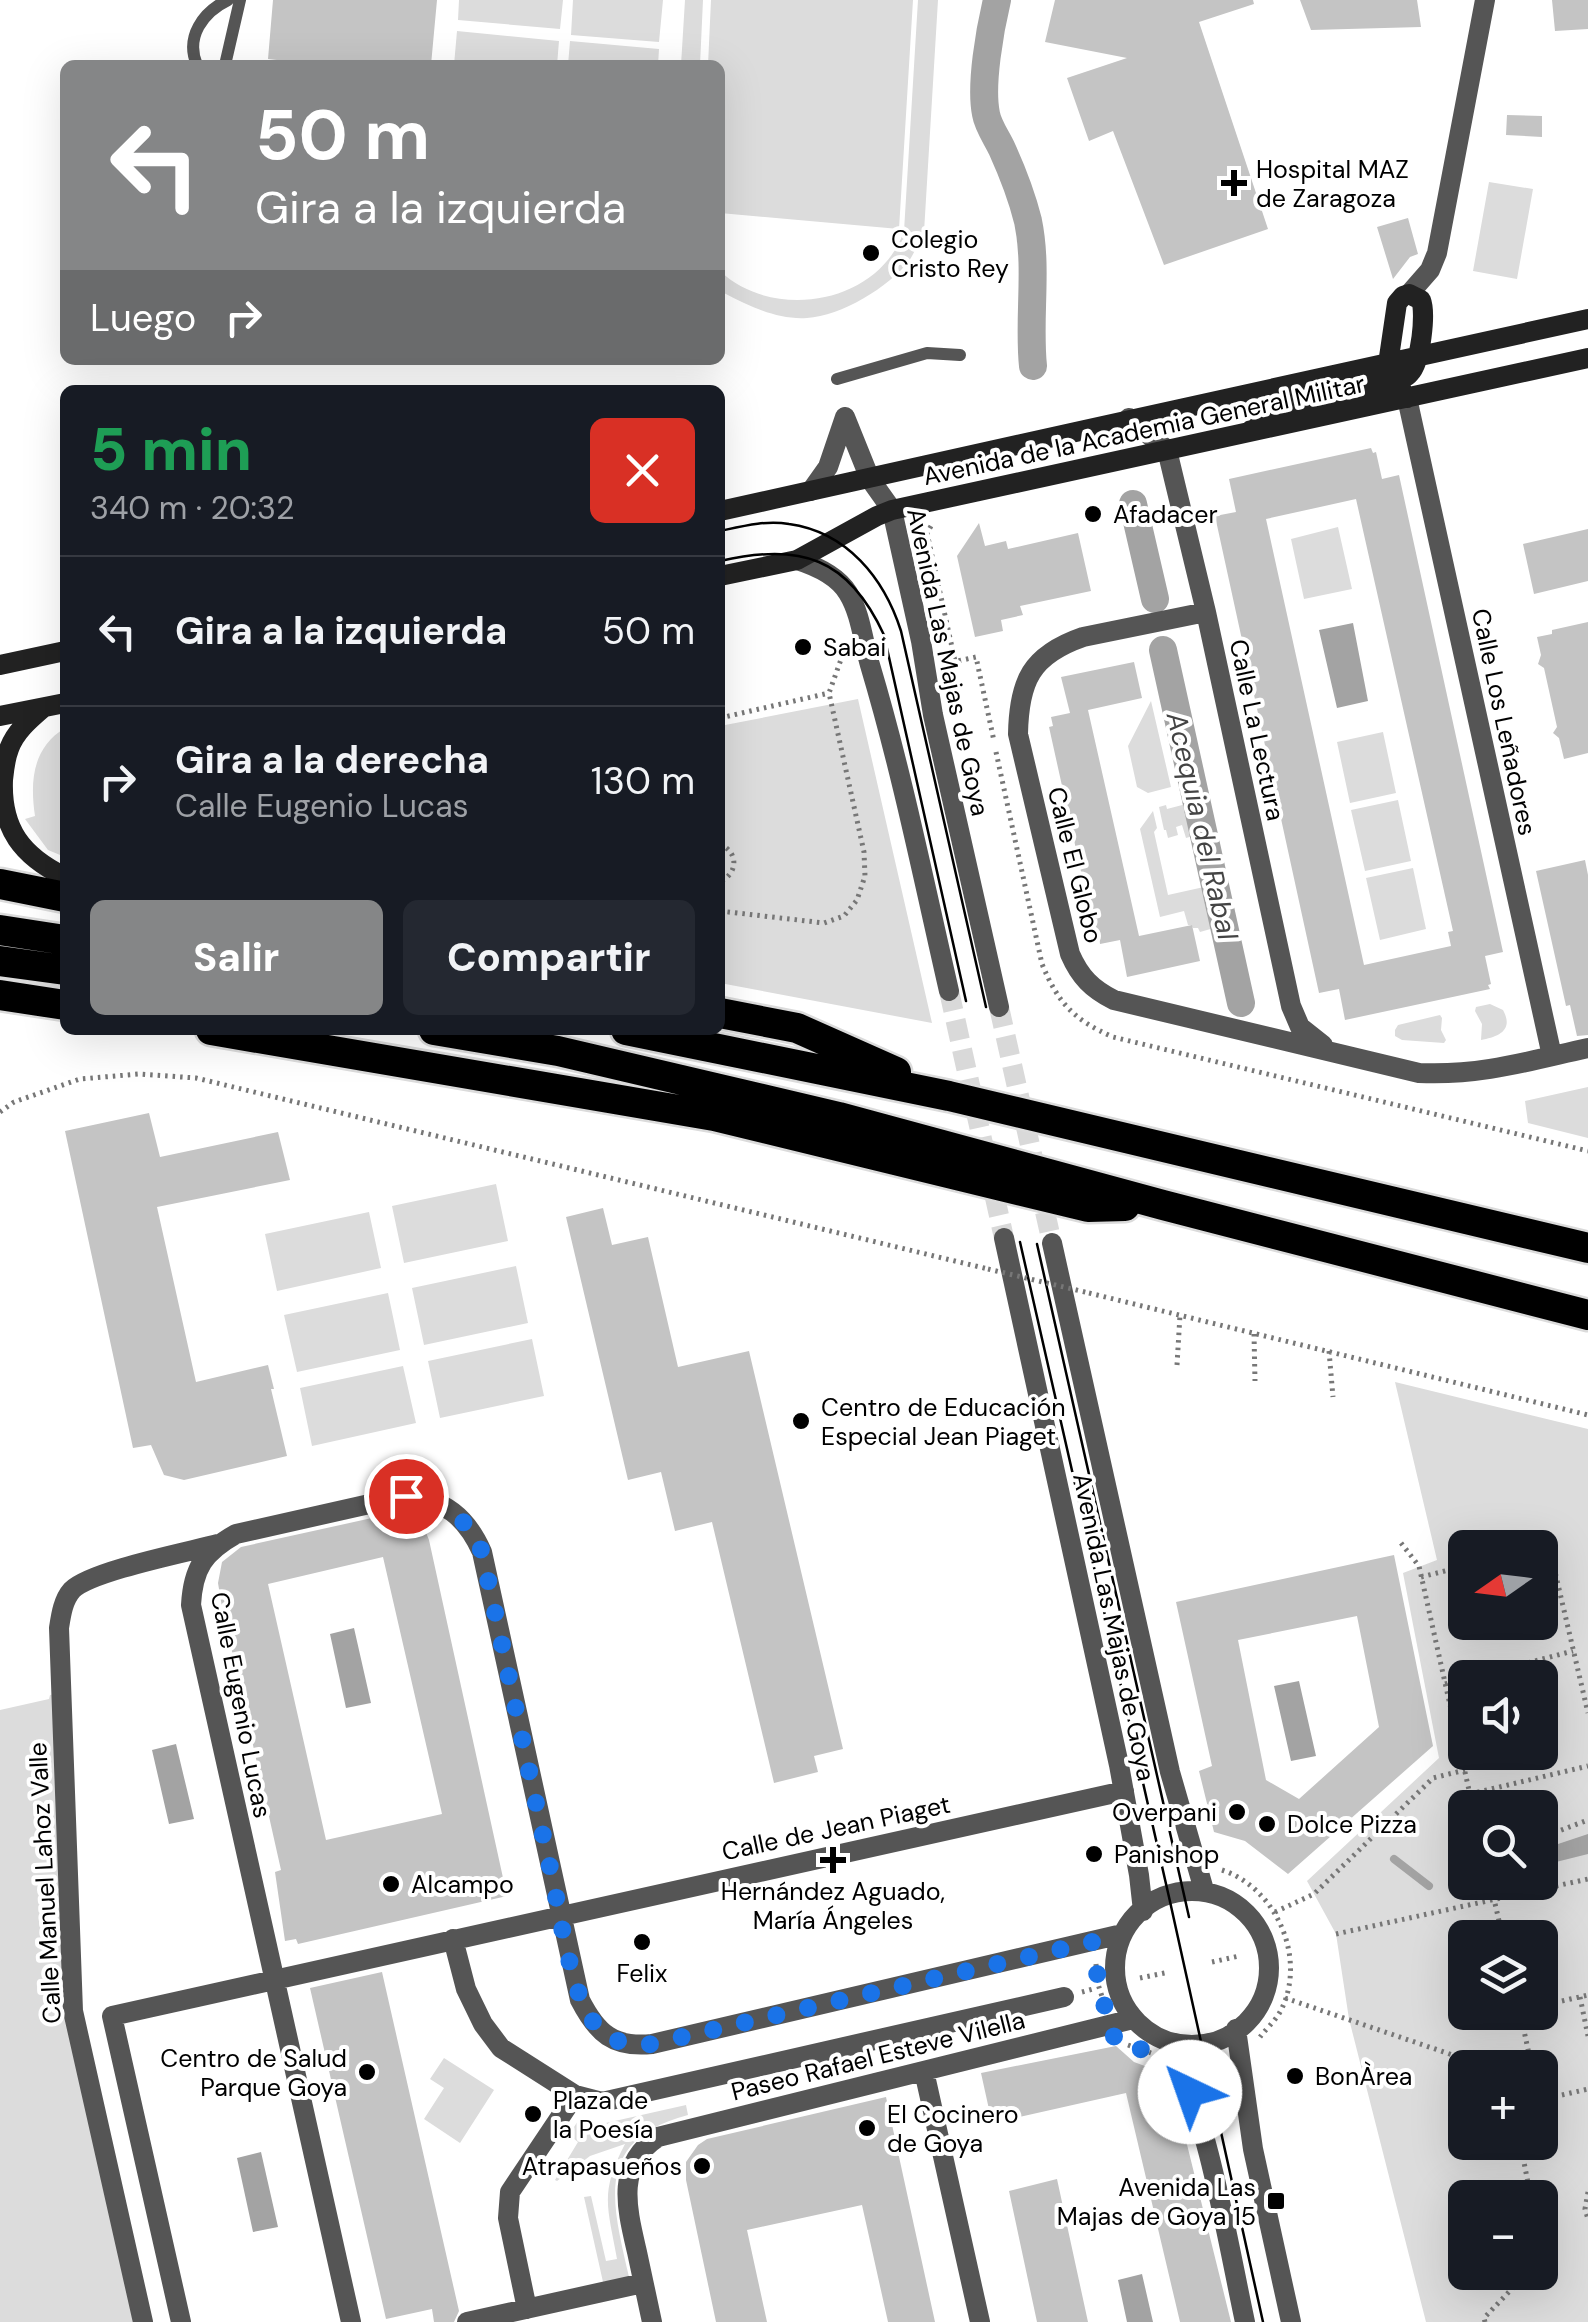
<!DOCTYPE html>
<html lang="es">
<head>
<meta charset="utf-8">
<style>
  :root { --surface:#171b24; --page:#242831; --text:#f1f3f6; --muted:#9ea1a6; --line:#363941; --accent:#858687 }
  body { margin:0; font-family:"DM Sans",sans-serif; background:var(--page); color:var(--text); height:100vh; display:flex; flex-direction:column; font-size:38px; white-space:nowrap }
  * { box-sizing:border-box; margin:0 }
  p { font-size:32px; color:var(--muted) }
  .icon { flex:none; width:55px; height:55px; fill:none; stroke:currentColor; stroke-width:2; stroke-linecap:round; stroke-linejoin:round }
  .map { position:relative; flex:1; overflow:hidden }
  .side { position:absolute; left:60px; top:385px; width:665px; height:650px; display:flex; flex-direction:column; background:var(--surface); border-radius:15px; box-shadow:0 10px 40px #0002 }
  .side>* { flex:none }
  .top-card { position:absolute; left:60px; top:60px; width:665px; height:305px; border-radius:15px; box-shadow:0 10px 40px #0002; background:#858687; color:#fff; overflow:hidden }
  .needle { width:65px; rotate:256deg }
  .controls { position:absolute; left:1448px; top:1530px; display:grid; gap:20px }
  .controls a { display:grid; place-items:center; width:110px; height:110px; border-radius:15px; background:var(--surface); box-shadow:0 10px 40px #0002; font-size:50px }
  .pin { position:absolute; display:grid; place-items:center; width:85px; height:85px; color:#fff; margin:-42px; border:5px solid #fff; border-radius:50%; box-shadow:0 2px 10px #0007 }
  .me { position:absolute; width:110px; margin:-55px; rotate:318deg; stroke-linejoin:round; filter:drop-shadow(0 0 8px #0008) }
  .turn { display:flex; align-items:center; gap:35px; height:210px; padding:0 30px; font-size:45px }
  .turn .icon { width:130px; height:130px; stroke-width:2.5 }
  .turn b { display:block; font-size:70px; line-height:85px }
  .then { display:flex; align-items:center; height:95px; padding:0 30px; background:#0003; gap:20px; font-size:38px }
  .round { display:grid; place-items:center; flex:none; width:105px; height:105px; border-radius:15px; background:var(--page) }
  .head { display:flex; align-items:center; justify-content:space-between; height:170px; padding:0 30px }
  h1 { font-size:60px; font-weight:800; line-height:75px; color:#1e9e55 }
  .action { display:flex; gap:20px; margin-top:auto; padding:20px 30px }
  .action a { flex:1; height:115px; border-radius:15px; background:var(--accent); color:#fff; font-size:40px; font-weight:800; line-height:115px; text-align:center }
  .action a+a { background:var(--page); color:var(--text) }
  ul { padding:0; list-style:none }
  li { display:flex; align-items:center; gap:30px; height:150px; padding:0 30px; border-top:2px solid var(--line) }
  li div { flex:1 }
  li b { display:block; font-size:38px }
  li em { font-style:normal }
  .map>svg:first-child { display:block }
  .green { fill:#dcdcdc; fill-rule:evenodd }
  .water { fill:#a3a3a3 }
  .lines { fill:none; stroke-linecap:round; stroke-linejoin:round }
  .stream { stroke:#a3a3a3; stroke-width:8 }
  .canal { stroke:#a3a3a3; stroke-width:28 }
  .building { fill:#c4c4c4; fill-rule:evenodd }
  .street-tunnel { stroke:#d9d9d9; stroke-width:20; stroke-dasharray:20 10; stroke-linecap:butt }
  .highway-casing { stroke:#dbdbdb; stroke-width:35 }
  .path { stroke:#777; stroke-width:5; stroke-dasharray:2.5 5; stroke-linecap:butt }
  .lane { stroke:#555; stroke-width:12 }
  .street { stroke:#555; stroke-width:20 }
  .secondary { stroke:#222; stroke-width:20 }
  .highway { stroke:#000; stroke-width:30 }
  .tram { stroke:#000; stroke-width:2.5 }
  .path-bridge { stroke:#777; stroke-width:5; stroke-dasharray:2.5 5; stroke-linecap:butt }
  .route { stroke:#1a73e8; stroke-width:18; stroke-dasharray:0 32.4 }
  .poi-dot { fill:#000; stroke:#fff; stroke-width:4 }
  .labels { text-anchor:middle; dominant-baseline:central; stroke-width:8; stroke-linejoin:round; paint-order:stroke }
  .poi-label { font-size:25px; fill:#000; stroke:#fff; text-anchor:start }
  .street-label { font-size:25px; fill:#000; stroke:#fff }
  .water-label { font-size:28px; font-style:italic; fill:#444; stroke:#fff }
</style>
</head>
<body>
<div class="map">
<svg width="1588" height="2322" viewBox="0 0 1588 2322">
  <rect width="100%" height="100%" fill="#fff"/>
  <!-- green -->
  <path class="green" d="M459 0H563L560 29 458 20Z
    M573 0H663L659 42 571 35Z
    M685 0H703L700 65H681Z
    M711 0H913L899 229 720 213V65H708Z
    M918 0H938L924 232C919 241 915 252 909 261 889 287 841 316 807 318 777 320 749 306 724 293L720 290V271C774 322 879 304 904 231Z
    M457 31 559 41 557 65H454Z
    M570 41 659 49 658 65H568Z
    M1489 182 1533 189 1517 279 1473 271Z
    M1338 527 1352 589 1304 599 1291 539Z
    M858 699 932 1023 720 983V726Z
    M1151 701 1171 787 1148 793 1137 787 1128 746Z
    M65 728V857L48 850 25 819 35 816C30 782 32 748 65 728Z
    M1383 732 1396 793 1350 803 1337 742Z
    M1398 800 1411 861 1365 871 1351 810Z
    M1186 804 1193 836 1186 838 1182 825 1176 827 1178 835 1168 838 1166 830H1164L1159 807 1166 805 1167 809Z
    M1153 811 1157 828 1154 832 1168 895 1204 887 1214 928 1200 932 1198 928H1193L1191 925H1188L1184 911 1160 917 1140 829Z
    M1413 868 1426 929 1380 940 1366 878Z
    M1490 1004 1503 1010C1514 1030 1499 1037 1481 1040L1482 1024 1475 1011 1476 1007Z
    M1440 1015 1442 1018 1441 1030 1446 1040 1444 1043 1402 1040 1395 1036V1030L1398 1025Z
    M1588 1087V1138L1528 1123 1525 1101Z
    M496 1184 508 1241 404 1263 392 1206Z
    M369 1212 381 1268 277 1291 265 1234Z
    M516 1266 528 1323 424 1345 412 1288Z
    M388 1293 400 1350 297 1372 284 1315Z
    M532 1339 544 1396 440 1418 428 1361Z
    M403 1366 416 1423 312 1446 300 1388Z
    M1395 1382 1588 1429V2322H1426L1349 2019 1336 1934 1307 1881 1439 1758 1403 1573 1437 1560ZM1465 1548H1540V1622H1465ZM1465 1678H1540V1752H1465ZM1465 1808H1540V1882H1465ZM1465 1938H1540V2012H1465ZM1465 2068H1540V2142H1465ZM1465 2198H1540V2272H1465Z
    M61 1693 73 2011 143 2322H0V1710L49 1699 50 1695Z
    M444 2058 494 2090 460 2143 424 2119 444 2088 430 2079Z
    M686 2105 688 2115C593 2140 612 2202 629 2277L603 2282 584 2197 591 2196 606 2261 617 2259C608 2208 599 2193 625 2144L590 2156 557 2181 555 2180 578 2142 569 2135 581 2116 590 2122 588 2127Z"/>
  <!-- water -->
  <path class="water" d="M1353 623 1368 701 1337 708 1319 630Z
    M354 1628 371 1703 346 1708 330 1634Z
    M1299 1681 1316 1756 1291 1761 1274 1686Z
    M176 1744 194 1819 169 1824 152 1750Z
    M1588 1834V1854L1540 1866V1850Z
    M261 2152 278 2227 253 2232 237 2158Z
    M1142 2274 1153 2322H1127L1118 2280Z"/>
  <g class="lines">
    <!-- stream -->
    <path class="stream" d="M1394 1859 1429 1886"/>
    <!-- canal -->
    <path class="canal" d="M997 0C990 29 980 85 986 114 988 126 997 138 1002 149 1012 171 1022 197 1028 221 1038 269 1028 318 1033 366
      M1133 504 1155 599
      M1163 650 1241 1003"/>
  </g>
  <!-- building -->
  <path class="building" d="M273 0H437L431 65H321L268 59Z
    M1055 0H1253L1254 4 1199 22 1268 229 1164 265 1113 131 1089 141 1067 78 1127 58 1045 42Z
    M1300 0H1417L1421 27 1311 30Z
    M1552 0H1588V29L1555 31Z
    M1507 115 1542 116V137L1506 135Z
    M1408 218 1418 254 1410 257 1393 279 1377 227Z
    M1371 448 1373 453 1376 452 1382 479 1399 475 1503 952 1485 956 1491 984 1488 985 1490 989 1345 1020 1339 989 1319 993 1215 516 1236 512 1229 479ZM1356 499 1453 931 1448 932 1451 946 1364 965 1266 519Z
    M979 523 985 546 1006 541 1008 549 1078 533 1091 591 1020 606 1023 615 1001 620 1003 631 975 637 957 556Z
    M1588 529V581L1534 594 1523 544Z
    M1588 622V753L1564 759 1559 738 1553 733 1557 727 1544 668 1538 664 1541 655 1537 637 1552 634V630Z
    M1134 662 1142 698 1088 710 1139 936 1192 925 1200 961 1127 977 1120 940 1100 944 1099 934 1095 935 1049 727 1053 726 1051 717 1070 713 1061 677Z
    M1585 860 1588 875V1035L1577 1036 1570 1005 1566 1006 1536 871Z
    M149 1113 160 1157 278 1132 290 1180 157 1207 196 1382 268 1365 274 1389H271L287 1456 184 1480 164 1475 151 1445 133 1448 65 1131Z
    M603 1208 612 1245 648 1237 678 1367 749 1351 843 1749 814 1756 818 1772 774 1783 712 1522 675 1531 661 1472 628 1480 566 1217Z
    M399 1512 423 1525 429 1540 507 1896 298 1944 296 1939 285 1941 275 1872 281 1870 222 1607 218 1583 222 1562 241 1547ZM383 1557 442 1814 326 1840 268 1584Z
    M1394 1555 1433 1746 1288 1874 1245 1841 1214 1832 1199 1771 1212 1766 1176 1602ZM1357 1616 1379 1727 1299 1799 1266 1780 1238 1640Z
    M382 1972 459 2311 454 2322H434L432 2309 386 2319 310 1988Z
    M1116 2046 1134 2062 1161 2072 1171 2080 1231 2322H1180L1126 2093 992 2123 981 2073Z
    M886 2097 935 2322H888L862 2205 747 2230 767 2322H716L686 2180V2162L698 2145 707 2139Z
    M1057 2179 1088 2322H1037L1009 2191Z"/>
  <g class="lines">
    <!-- street-tunnel -->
    <path class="street-tunnel" d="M949 991 1004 1238
      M999 1007 1052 1243"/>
    <!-- highway casing -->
    <g class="highway-casing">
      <path id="highway" d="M0 884 65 897
        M0 930 65 940
        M0 961 65 970
        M0 995 65 1005
        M720 1013 797 1028 896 1072
        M211 1030 714 1116 1088 1207 1125 1206
        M434 1030 558 1051 839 1117 1163 1205 1588 1315
        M626 1030 949 1096 1588 1248"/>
    </g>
    <!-- path -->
    <path class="path" d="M931 526 927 533 955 661
      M944 664 976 657 994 741
      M720 718 829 693
      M996 752 1042 964C1058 1003 1074 1020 1113 1037L1588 1151
      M720 844C739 853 738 873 720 882
      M720 911 824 923 844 916 857 900 865 876 864 852 829 693 844 651
      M0 1112 14 1102 80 1079 139 1074 196 1078 988 1269
      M1089 1293 1588 1415
      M1254 1334 1255 1381
      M1329 1351 1333 1397
      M1177 1365 1180 1315
      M1401 1543 1419 1566 1473 1808
      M1540 1548 1549 1546 1588 1713
      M1421 1577 1465 1566
      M1470 1678 1573 1651
      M1445 1684 1465 1679
      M1470 1794 1588 1766
      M1540 1838 1588 1820
      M1222 1870C1277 1888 1308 1960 1280 2012 1275 2021 1266 2029 1260 2037
      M1490 1882 1503 1938
      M1275 1912 1314 1894 1433 1778 1465 1770
      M1336 1934 1588 1879
      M1212 1962 1239 1956
      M1096 1964 1097 1981 1105 2006
      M1140 1978 1169 1972
      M1082 1992 1093 1989
      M1580 1997 1588 2036
      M1285 1998 1491 2068
      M1540 2006 1588 1995
      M1520 2012 1532 2068
      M1128 2045 1151 2053
      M1540 2100 1588 2089
      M1520 2142 1531 2198
      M1588 2192 1585 2209 1588 2219
      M1485 2322 1484 2318 1528 2272"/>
    <!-- lane -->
    <path class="lane" d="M197 65C185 37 203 12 228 0
      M225 65 240 0
      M837 379 927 353 960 355"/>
    <!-- street -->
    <path class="street" d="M1409 294 1430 270 1437 253 1485 0
      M1407 398 1552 1056
      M845 417 870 479 892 510 921 641 933 715 999 1007
      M1129 418 1167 450 1206 612 1291 1006 1300 1027 1323 1045
      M811 491 828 467 845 417
      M797 560C816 566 837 575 848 593 861 614 863 642 870 665 902 772 924 882 949 991
      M1206 612 1083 637C1031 655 1019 681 1018 734L1070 954C1080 977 1092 989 1114 1000L1419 1073C1480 1076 1529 1061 1588 1048
      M1004 1238 1119 1765 1139 1875 1143 1911
      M1052 1243 1170 1772 1204 1890
      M1115 1968a77 77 0 1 1 154 0a77 77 0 1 1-154 0Z
      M453 1939 466 1989 483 2024 501 2048 575 2095 602 2102 1064 1997
      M1236 2029 1253 2149 1291 2322
      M1171 2043C1209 2125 1226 2233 1245 2322
      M924 2071 980 2322
      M527 2309 508 2218 510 2192 575 2095
      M143 2322 73 2011 59 1628C61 1615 63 1600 72 1590 91 1571 188 1552 218 1544
      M181 2322 112 2016 1124 1791
      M351 2322 191 1605C193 1568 204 1552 236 1534L405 1496C444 1498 467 1518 482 1552L580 2000C597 2033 613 2048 652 2044L1122 1934
      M467 2322 643 2283
      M652 2322C647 2299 642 2275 637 2252 627 2209 615 2165 658 2137L1133 2019"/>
    <!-- secondary -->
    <path class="secondary" d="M1249 432 1273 409 1395 380C1401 379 1406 378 1410 373 1421 362 1426 313 1421 300L1409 294 1403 296 1397 303 1388 364C1391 377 1400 387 1407 398
      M720 511C1009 446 1299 383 1588 319
      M720 576 797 560 877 516 892 510 1588 358
      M0 665 65 651
      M43 708C29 720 15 732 9 749 5 759 4 770 3 780 1 829 22 856 65 877
      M0 716 65 703"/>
    <!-- highway -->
    <use href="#highway" class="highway"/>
    <!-- tram -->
    <path class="tram" d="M720 531C743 526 766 520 789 524 847 532 884 578 901 631L986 1007
      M720 561C801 543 848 557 884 635L966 1001
      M1020 1242 1169 1897 1263 2322
      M1037 1244 1189 1917"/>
    <!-- path-bridge -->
    <path class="path-bridge" d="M988 1269 1089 1293"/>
  </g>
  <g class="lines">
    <!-- route -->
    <path class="route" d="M406 1496C444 1499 467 1518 482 1552 506 1662 529 1772 553 1881 560 1916 572 1994 592 2020 608 2042 626 2046 652 2044L1092 1942 1100 1991 1116 2043C1140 2047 1168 2056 1177 2080L1186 2078 1190 2092"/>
  </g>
  <!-- markers -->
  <g class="poi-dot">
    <path d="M1229 168h10v10h10v10h-10v10h-10v-10h-10v-10h10z"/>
    <circle cx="871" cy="253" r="10"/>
    <circle cx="1093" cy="514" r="10"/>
    <circle cx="803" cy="647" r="10"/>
    <circle cx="801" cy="1421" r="10"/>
    <circle cx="1237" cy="1812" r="10"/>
    <circle cx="1267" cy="1824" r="10"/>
    <circle cx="1094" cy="1854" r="10"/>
    <path d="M828 1845h10v10h10v10h-10v10h-10v-10h-10v-10h10z"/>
    <circle cx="391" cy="1884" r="10"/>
    <circle cx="642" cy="1942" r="10"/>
    <circle cx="367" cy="2072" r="10"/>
    <circle cx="1295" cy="2076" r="10"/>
    <circle cx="533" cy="2114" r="10"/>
    <circle cx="867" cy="2128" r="10"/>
    <circle cx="702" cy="2166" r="10"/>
    <rect x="1266" y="2191" width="20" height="20" rx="5"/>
  </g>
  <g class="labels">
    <!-- poi labels -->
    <g class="poi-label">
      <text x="1256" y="169">Hospital MAZ<tspan x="1256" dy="29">de Zaragoza</tspan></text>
      <text x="891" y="239">Colegio<tspan x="891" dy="29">Cristo Rey</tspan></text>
      <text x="1113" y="514">Afadacer</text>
      <text x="823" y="647">Sabai</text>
      <text x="821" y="1407">Centro de Educación<tspan x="821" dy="29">Especial Jean Piaget</tspan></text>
      <text x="1217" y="1812" text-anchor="end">Overpani</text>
      <text x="1287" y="1824">Dolce Pizza</text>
      <text x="1114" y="1854">Panishop</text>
      <text x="411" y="1884">Alcampo</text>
      <text x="833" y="1891" text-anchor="middle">Hernández Aguado,<tspan x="833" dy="29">María Ángeles</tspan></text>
      <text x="642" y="1973" text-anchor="middle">Felix</text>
      <text x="347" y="2058" text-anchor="end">Centro de Salud<tspan x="347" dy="29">Parque Goya</tspan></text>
      <text x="1315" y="2076">BonÀrea</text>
      <text x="553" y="2100">Plaza de<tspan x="553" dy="29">la Poesía</tspan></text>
      <text x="887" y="2114">El Cocinero<tspan x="887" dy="29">de Goya</tspan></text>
      <text x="682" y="2166" text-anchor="end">Atrapasueños</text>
      <text x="1256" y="2187" text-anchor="end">Avenida Las<tspan x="1256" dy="29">Majas de Goya 15</tspan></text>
    </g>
    <!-- street labels -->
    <g class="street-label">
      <text transform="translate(1144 430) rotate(-12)">Avenida de la Academia General Militar</text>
      <text transform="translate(948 662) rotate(78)">Avenida Las Majas de Goya</text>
      <text transform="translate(1504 722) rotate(78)">Calle Los Leñadores</text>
      <text transform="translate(1257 730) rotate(78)">Calle La Lectura</text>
      <text transform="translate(1075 865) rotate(76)">Calle El Globo</text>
      <text transform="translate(1114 1627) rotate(78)">Avenida Las Majas de Goya</text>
      <text transform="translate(241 1705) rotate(79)">Calle Eugenio Lucas</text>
      <text transform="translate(836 1828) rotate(-12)">Calle de Jean Piaget</text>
      <text transform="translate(45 1883) rotate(-93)">Calle Manuel Lahoz Valle</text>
      <text transform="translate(878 2056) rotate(-14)">Paseo Rafael Esteve Vilella</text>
    </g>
    <!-- water labels -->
    <g class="water-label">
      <text transform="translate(1202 826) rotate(77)">Acequia del Rabal</text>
    </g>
  </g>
</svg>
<div class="controls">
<a><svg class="needle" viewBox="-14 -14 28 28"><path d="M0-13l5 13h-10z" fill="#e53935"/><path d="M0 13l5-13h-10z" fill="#9ea1a6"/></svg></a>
<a><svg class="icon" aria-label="sound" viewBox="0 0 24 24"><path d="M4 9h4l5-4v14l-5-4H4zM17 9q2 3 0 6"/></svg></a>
<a><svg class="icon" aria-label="search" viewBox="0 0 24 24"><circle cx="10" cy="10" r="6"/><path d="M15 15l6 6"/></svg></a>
<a><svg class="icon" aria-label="layers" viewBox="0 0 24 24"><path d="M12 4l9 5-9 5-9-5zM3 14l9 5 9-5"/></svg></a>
<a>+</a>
<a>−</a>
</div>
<div class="pin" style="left:406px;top:1496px;background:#d93025"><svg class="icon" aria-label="arrive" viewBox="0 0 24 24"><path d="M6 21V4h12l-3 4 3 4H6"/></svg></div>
<svg class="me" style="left:1190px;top:2092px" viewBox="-20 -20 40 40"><circle r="19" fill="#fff"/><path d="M0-13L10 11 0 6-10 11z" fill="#1a73e8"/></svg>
<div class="top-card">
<div class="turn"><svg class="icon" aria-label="left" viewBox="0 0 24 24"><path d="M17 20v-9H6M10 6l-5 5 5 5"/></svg><div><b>50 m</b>Gira a la izquierda</div></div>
<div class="then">Luego<svg class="icon" aria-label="right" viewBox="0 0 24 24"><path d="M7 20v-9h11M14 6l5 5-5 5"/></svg></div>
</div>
<section class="side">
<div class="head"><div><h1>5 min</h1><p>340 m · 20:32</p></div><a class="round" style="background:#d93025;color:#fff"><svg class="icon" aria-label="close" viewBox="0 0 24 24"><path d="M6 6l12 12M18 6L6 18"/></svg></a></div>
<ul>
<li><svg class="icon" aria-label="left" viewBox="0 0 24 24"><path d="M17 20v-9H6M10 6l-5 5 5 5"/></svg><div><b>Gira a la izquierda</b></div><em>50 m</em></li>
<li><svg class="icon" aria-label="right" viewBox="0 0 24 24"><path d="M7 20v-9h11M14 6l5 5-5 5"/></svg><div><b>Gira a la derecha</b><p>Calle Eugenio Lucas</p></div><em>130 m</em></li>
</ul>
<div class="action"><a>Salir</a><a>Compartir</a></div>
</section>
</div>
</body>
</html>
